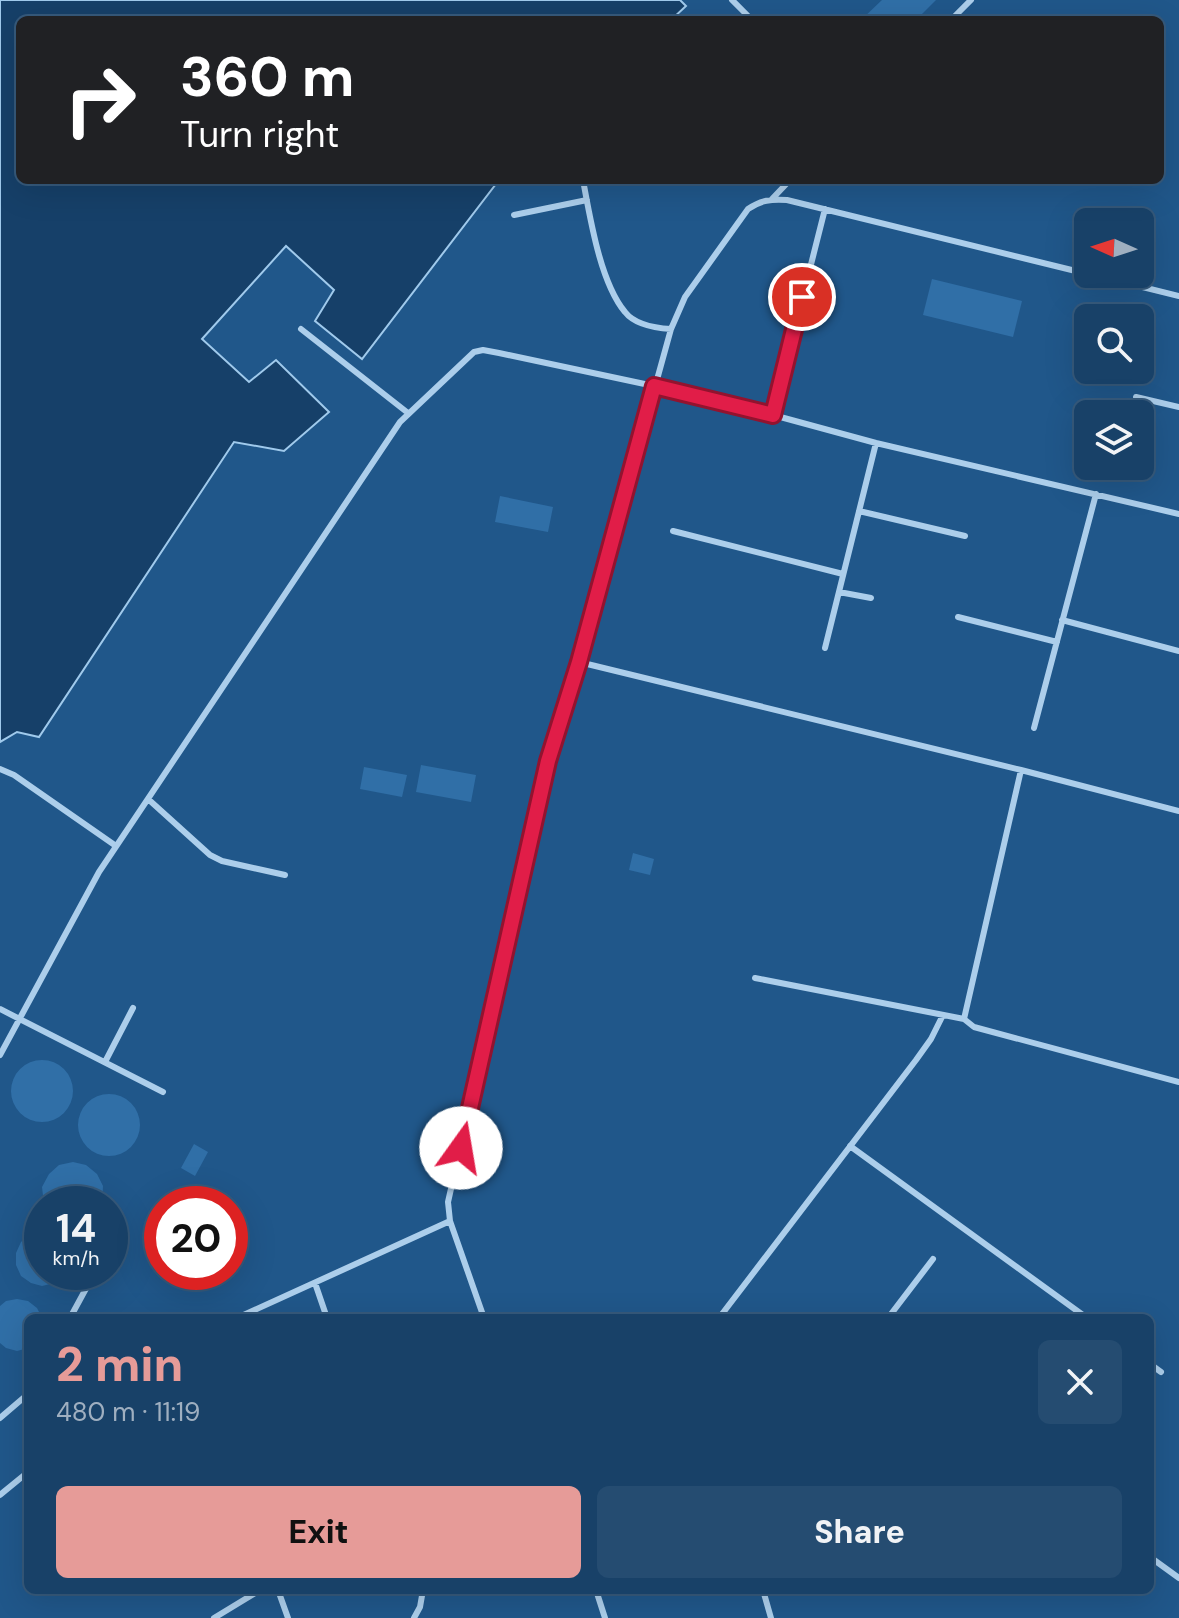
<!DOCTYPE html>
<html lang="en">
<head>
<meta charset="utf-8">
<style>
  :root { --surface:#184168; --page:#254c71; --text:#f1f3f6; --muted:#9fafc0; --line:#365a7c; --accent:#e69b98 }
  body { margin:0; font-family:"DM Sans",sans-serif; background:var(--page); color:var(--text); height:100vh; display:flex; flex-direction:column; font-size:30px; white-space:nowrap }
  * { box-sizing:border-box; margin:0 }
  p { font-size:26px; color:var(--muted) }
  .icon { flex:none; width:44px; height:44px; fill:none; stroke:currentColor; stroke-width:2; stroke-linecap:round; stroke-linejoin:round }
  .map { position:relative; flex:1; overflow:hidden }
  .drawer { position:absolute; left:24px; top:1314px; width:1130px; height:280px; display:flex; flex-direction:column; background:var(--surface); border-radius:12px; box-shadow:0 8px 32px #0002,0 0 0 2px var(--line) }
  .drawer>* { flex:none }
  .banner { position:absolute; left:16px; top:16px; width:1148px; height:168px; border-radius:12px; box-shadow:0 8px 32px #0002,0 0 0 2px var(--line); background:#202124; color:#fff; overflow:hidden }
  .needle { width:52px; rotate:273deg }
  .buttons { position:absolute; left:1074px; top:208px; display:grid; gap:16px }
  .buttons a { display:grid; place-items:center; width:80px; height:80px; border-radius:12px; background:var(--surface); box-shadow:0 8px 32px #0002,0 0 0 2px var(--line); font-size:40px }
  .speed { position:absolute; left:24px; top:1186px; display:flex; gap:16px; font-size:40px; font-weight:700; text-align:center }
  .speed>* { display:grid; place-content:center; width:104px; height:104px; border-radius:50%; background:var(--surface); box-shadow:0 8px 32px #0002,0 0 0 2px var(--line); line-height:1 }
  .speed small { font-size:20px; font-weight:400 }
  .speed .limit { border:12px solid #d22; background:#fff; color:#111 }
  .pin { position:absolute; display:grid; place-items:center; width:68px; height:68px; color:#fff; margin:-34px; border:4px solid #fff; border-radius:50%; box-shadow:0 2px 8px #0007 }
  .me { position:absolute; width:88px; margin:-44px; rotate:13deg; stroke-linejoin:round; filter:drop-shadow(0 0 6px #0008) }
  .turn { display:flex; align-items:center; gap:28px; height:168px; padding:0 32px; font-size:36px }
  .turn .icon { width:104px; height:104px; stroke-width:2.5 }
  .turn b { display:block; font-size:56px; line-height:68px }
  .round { display:grid; place-items:center; flex:none; width:84px; height:84px; border-radius:12px; background:var(--page) }
  .overview { display:flex; align-items:center; justify-content:space-between; height:136px; padding:0 32px }
  h1 { font-size:48px; font-weight:800; line-height:60px; color:var(--accent) }
  .button { display:flex; gap:16px; margin-top:auto; padding:16px 32px }
  .button a { flex:1; height:92px; border-radius:12px; background:var(--accent); color:#111; font-size:32px; font-weight:800; line-height:92px; text-align:center }
  .button a+a { background:var(--page); color:var(--text) }
  .map>svg:first-child { display:block }
  .water { fill:#164069; stroke:#a0caec; stroke-width:2 }
  .building { fill:#306fa7 }
  .lines { fill:none; stroke-linecap:round; stroke-linejoin:round }
  .service { stroke:#acceeb; stroke-width:6 }
  .route-casing { stroke:#92132f; stroke-width:20 }
  .route { stroke:#e11d48; stroke-width:14 }
</style>
</head>
<body>
<div class="map">
<svg width="1179" height="1618" viewBox="0 0 1179 1618">
  <rect width="100%" height="100%" fill="#20578a"/>
  <!-- water -->
  <path class="water" d="M0 0H680L686 6 671 20H20V180H499L362 359 315 321 334 290 286 246 202 339 249 382 276 360 329 412 284 451 234 442 39 737 17 732 0 742Z"/>
  <!-- building -->
  <path class="building" d="M882 0H936L916 20H861Z
    M932 279 1022 301 1013 337 923 315Z
    M1093 302 1123 308 1120 318H1089Z
    M1087 326 1088 370H1108L1106 382 1076 375Z
    M500 496 553 507 548 532 495 522Z
    M421 765 476 775 471 802 416 792Z
    M364 767 407 775 402 797 360 789Z
    M633 853 654 859 650 875 629 870Z
    M11 1091a31 31 0 1 1 62 0a31 31 0 1 1-62 0Z
    M78 1125a31 31 0 1 1 62 0a31 31 0 1 1-62 0Z
    M194 1144 208 1152 195 1176 181 1168Z
    M73 1162 86 1165 97 1174 103 1186 102 1204H44L42 1187 49 1174 59 1165Z
    M42 1231V1272H65L54 1283 42 1286 31 1283 21 1276 16 1265V1253L21 1242 31 1234Z
    M17 1299 28 1301 37 1308 42 1318H28V1348L17 1351 6 1348 0 1343V1306L6 1301Z"/>
  <g class="lines">
    <!-- service -->
    <path class="service" d="M732 0 752 20
      M951 20 971 0
      M583 180C590 217 600 282 625 312 635 325 655 328 671 329
      M772 199 790 180
      M514 215 587 200
      M1090 274 1179 296
      M301 329 408 413
      M1136 397 1179 407
      M773 415 825 209
      M859 511 965 536
      M673 531 843 574
      M839 592 871 598
      M958 617 1057 642
      M1062 620 1179 651
      M825 648 876 443
      M579 662 1021 770 964 1019 974 1027 1179 1082
      M1034 728 1096 494
      M0 769 14 775 116 846
      M1021 770 1179 811
      M148 799 210 855 222 861 285 875
      M755 978 964 1019
      M0 1009 163 1092
      M0 1055 99 872 400 422 474 352 483 350 499 353 654 386 773 415 876 443 1179 514
      M105 1062 133 1008
      M850 1146 1087 1318
      M315 1283 327 1318
      M70 1318 95 1272
      M237 1318 450 1221
      M484 1318 450 1221 448 1202 548 761 579 662 671 329 685 297 748 209C761 200 771 199 787 200L1088 274
      M719 1318 916 1060 931 1039 943 1015
      M888 1318 933 1259
      M1150 1364 1161 1372
      M0 1418 28 1394
      M0 1495 28 1472
      M1150 1557 1179 1578
      M278 1590 288 1618
      M596 1590 605 1618
      M763 1590 771 1618
      M214 1618 260 1590
      M414 1618 420 1607 423 1590"/>
  </g>
  <g class="lines">
    <!-- route casing -->
    <g class="route-casing">
      <path id="route" d="M461 1148 548 761 579 662 654 386 773 415 802 297"/>
    </g>
    <!-- route -->
    <use href="#route" class="route"/>
  </g>
</svg>
<div class="buttons">
<a><svg class="needle" viewBox="-14 -14 28 28"><path d="M0-13l5 13h-10z" fill="#e53935"/><path d="M0 13l5-13h-10z" fill="#9fafc0"/></svg></a>
<a><svg class="icon" aria-label="search" viewBox="0 0 24 24"><circle cx="10" cy="10" r="6"/><path d="M15 15l6 6"/></svg></a>
<a><svg class="icon" aria-label="layers" viewBox="0 0 24 24"><path d="M12 4l9 5-9 5-9-5zM3 14l9 5 9-5"/></svg></a>
</div>
<div class="speed"><div>14<small>km/h</small></div><div class="limit">20</div></div>
<div class="pin" style="left:802px;top:297px;background:#d93025"><svg class="icon" aria-label="arrive" viewBox="0 0 24 24"><path d="M6 21V4h12l-3 4 3 4H6"/></svg></div>
<svg class="me" style="left:461px;top:1148px" viewBox="-20 -20 40 40"><circle r="19" fill="#fff"/><path d="M0-13L10 11 0 6-10 11z" fill="#e11d48"/></svg>
<div class="banner">
<div class="turn"><svg class="icon" aria-label="right" viewBox="0 0 24 24"><path d="M7 20v-9h11M14 6l5 5-5 5"/></svg><div><b>360 m</b>Turn right</div></div>
</div>
<section class="drawer">
<div class="overview"><div><h1>2 min</h1><p>480 m · 11:19</p></div><a class="round"><svg class="icon" aria-label="close" viewBox="0 0 24 24"><path d="M6 6l12 12M18 6L6 18"/></svg></a></div>
<div class="button"><a>Exit</a><a>Share</a></div>
</section>
</div>
</body>
</html>
